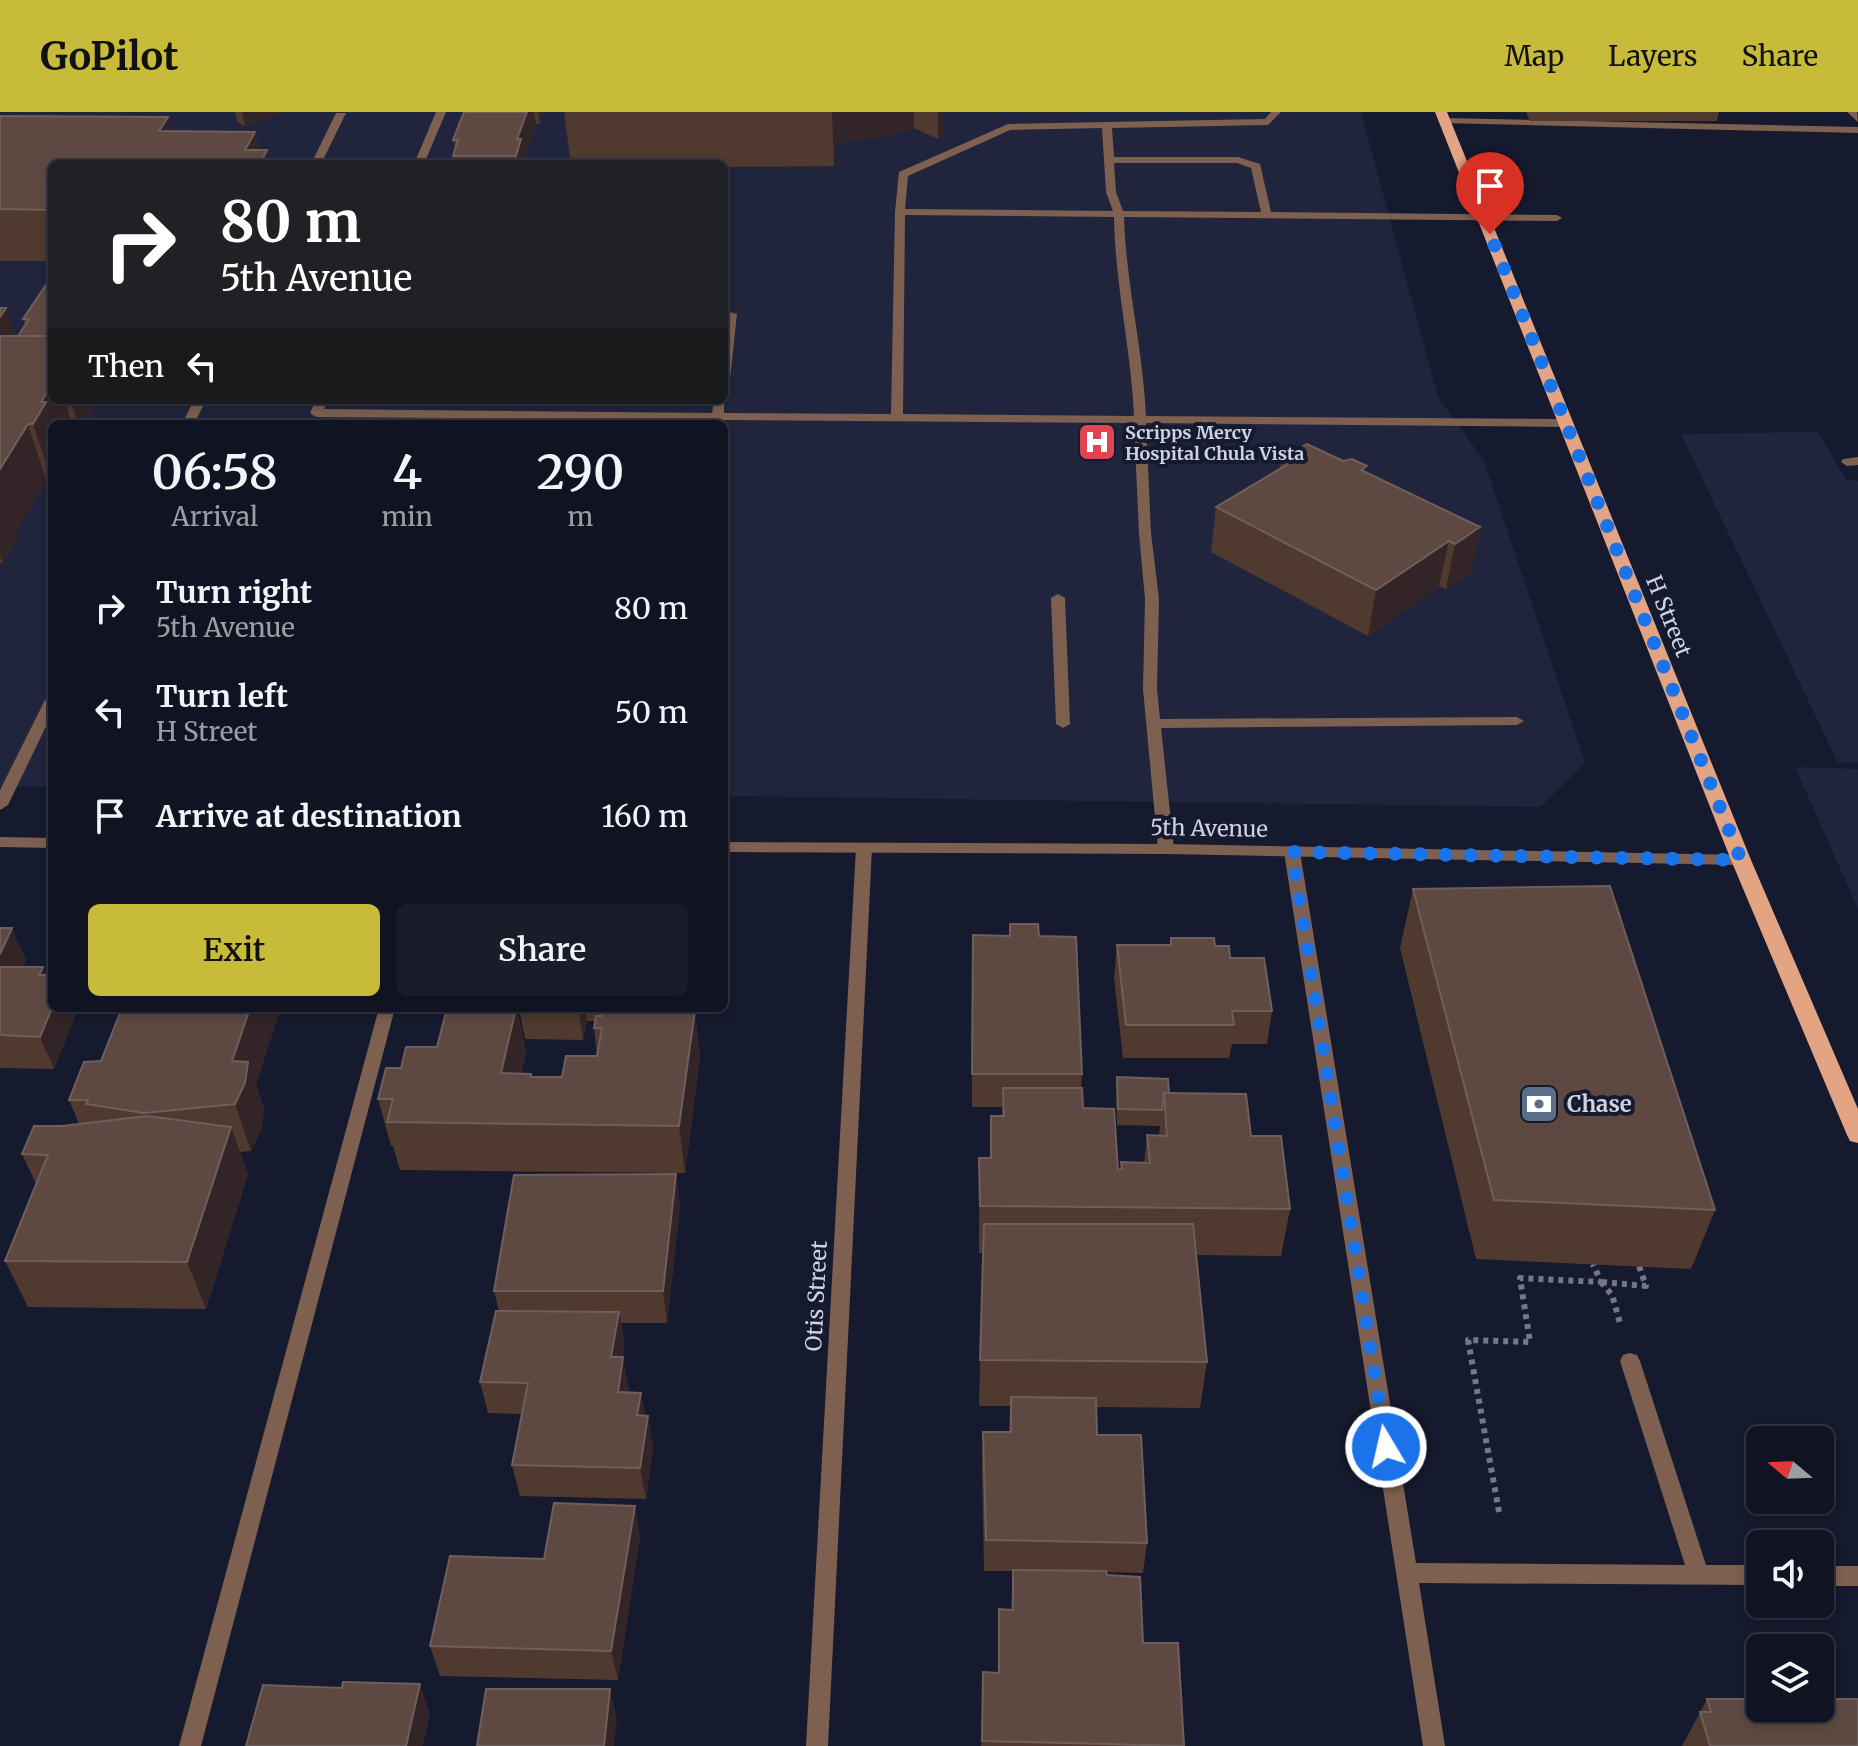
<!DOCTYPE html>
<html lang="en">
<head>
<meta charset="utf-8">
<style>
  :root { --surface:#101422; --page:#191d2a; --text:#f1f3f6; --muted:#9c9ea5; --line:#303340; --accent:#c9bb3a }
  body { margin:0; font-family:Merriweather,serif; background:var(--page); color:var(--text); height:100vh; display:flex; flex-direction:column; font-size:30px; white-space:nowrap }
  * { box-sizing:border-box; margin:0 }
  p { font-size:26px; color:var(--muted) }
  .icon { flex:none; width:44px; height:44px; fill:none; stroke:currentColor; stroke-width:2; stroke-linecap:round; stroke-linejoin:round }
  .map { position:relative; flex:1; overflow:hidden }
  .panel { position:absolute; left:48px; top:308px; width:680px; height:592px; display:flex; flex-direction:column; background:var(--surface); border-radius:12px; box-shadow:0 4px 12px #0003,0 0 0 2px var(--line) }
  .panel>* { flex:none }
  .top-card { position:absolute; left:48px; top:48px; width:680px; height:244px; border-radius:12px; box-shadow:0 4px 12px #0003,0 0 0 2px var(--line); background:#202124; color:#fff; overflow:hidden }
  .needle { width:52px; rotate:289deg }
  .controls { position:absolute; left:1746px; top:1314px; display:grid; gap:16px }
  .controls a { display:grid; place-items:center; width:88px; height:88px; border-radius:12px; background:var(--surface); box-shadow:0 4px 12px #0003,0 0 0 2px var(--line); font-size:40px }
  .pin { position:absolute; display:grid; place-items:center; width:68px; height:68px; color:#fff; margin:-82px -34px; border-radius:50% 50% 50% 0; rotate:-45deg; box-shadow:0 0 8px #0007 }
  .pin .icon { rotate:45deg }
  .me { position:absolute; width:88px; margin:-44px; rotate:351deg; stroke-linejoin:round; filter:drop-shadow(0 0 6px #0008) }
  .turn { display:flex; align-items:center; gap:28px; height:168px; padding:0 40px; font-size:36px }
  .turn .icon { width:104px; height:104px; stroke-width:2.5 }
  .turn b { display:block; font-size:56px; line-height:68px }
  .then { display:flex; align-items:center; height:76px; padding:0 40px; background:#0003; gap:16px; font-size:30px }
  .eta { display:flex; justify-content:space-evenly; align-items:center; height:136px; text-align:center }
  .eta b { font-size:48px; font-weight:600; line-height:56px }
  .primary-button { display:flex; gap:16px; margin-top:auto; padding:16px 40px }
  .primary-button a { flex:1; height:92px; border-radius:12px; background:var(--accent); color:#111; font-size:32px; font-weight:600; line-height:92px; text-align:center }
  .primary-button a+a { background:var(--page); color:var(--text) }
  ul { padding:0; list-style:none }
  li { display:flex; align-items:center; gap:24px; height:104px; padding:0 40px }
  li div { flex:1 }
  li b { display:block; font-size:30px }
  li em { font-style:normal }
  header { display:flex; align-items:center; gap:48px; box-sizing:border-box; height:112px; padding:0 40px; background:var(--accent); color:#111 }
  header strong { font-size:38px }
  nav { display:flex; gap:44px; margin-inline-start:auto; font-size:28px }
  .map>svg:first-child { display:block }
  .built { fill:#20253d; fill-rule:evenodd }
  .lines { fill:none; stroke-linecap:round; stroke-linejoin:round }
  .path { stroke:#737788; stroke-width:6; stroke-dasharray:5 5; stroke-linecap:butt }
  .service { fill:#7e6050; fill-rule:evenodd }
  .minor { fill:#7e6050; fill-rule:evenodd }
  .tertiary { fill:#7e6050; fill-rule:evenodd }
  .primary { fill:#e3a484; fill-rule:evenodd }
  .wall { fill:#50392f }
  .shaded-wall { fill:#332527 }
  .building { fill:#5d4942; stroke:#6f5e5b; stroke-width:2 }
  .route { stroke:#1a73e8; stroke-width:14; stroke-dasharray:0 25.2 }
  .labels { text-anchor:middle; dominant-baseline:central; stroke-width:8; stroke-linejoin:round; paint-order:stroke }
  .far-poi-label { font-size:18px; font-weight:bold; fill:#cfd2e0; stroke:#161a2e; text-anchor:start }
  .street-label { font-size:22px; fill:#cfd2e0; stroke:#161a2e }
  .poi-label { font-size:22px; font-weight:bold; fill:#cfd2e0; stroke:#161a2e; text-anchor:start }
</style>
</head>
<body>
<header>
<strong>GoPilot</strong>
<nav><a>Map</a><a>Layers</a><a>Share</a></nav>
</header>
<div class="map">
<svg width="1858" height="1634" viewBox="0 0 1858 1634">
  <rect width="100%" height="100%" fill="#161a2e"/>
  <!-- built -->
  <path class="built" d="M0 0H1361L1438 285 1484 349 1585 651 1540 695 724 684V312H52V675L0 674ZM52 52H724V288H52Z
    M1818 320 1846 368 1858 369V651H1838L1681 322Z
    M1795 655 1858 657V797Z"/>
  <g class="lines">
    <!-- path -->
    <path class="path" d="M1601 1170 1612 1183 1620 1211
      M1602 1170 1646 1174 1639 1154
      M1499 1400 1468 1228 1530 1230 1520 1166 1601 1170 1593 1152"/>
    <!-- service -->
    <path class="service" d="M436 0H446L424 52H414Z
      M1271 0H1281L1268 13 1112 16 1114 45H1238L1260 52 1271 100 1557 103 1562 106 1557 109 1124 105C1126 172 1143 237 1146 304L1566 307 1572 311 1566 315 1146 311 1151 421 1159 487 1157 577 1160 607 1517 605 1524 609 1517 613 1161 616 1174 737 1171 741H1161L1158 737 1143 577 1145 487 1139 421 1134 311 316 305 310 301 316 288H328L324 297 712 301 714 288H724V285V301L891 302 895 100 899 60 1008 12 1265 7ZM1102 16 1106 80 1113 99 905 97 908 64 1010 18ZM1114 51H1237L1251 56 1261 100 1123 99 1116 80ZM905 103 1114 105C1115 172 1131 237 1134 304L903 302Z
      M1847 0H1857L1858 10Z
      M336 1H346L321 52H311Z
      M1445 6 1858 15V21L1442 11 1440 9Z
      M724 199 737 202 730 267 724 270Z
      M194 288H206L194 312H182Z
      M1858 345V353L1847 354 1841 350 1843 347Z
      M1058 482 1065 486 1070 612 1063 616 1056 612 1051 486Z
      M52 584V602L8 693 0 698V678L45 588Z
      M1292 735 1300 740 1416 1451 1685 1453 1620 1249 1623 1243 1630 1241 1637 1243 1640 1249 1706 1453H1760V1473L1419 1471 1445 1634H1423L1284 740Z
      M379 896H395L201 1634H179Z
      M1820 1454H1858V1474H1820Z"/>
    <!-- minor -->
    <path class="minor" d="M864 731 872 736 828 1634H806L856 736Z"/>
    <!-- tertiary -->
    <path class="tertiary" d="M0 725 52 726V736L0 735Z
      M724 730 1166 732 1741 743 1749 748 1741 753 1166 742 724 740Z"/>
    <!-- primary -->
    <path class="primary" d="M1435 0H1447L1751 748 1858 997V1031L1850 1029 1847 1023 1731 748Z"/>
  </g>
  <!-- wall -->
  <path class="wall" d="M235 0H283L245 14 237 10Z
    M464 0H544L540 12H536L524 46 525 52H454L453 44 455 38 453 28Z
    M564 0H943V25L938 27 914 16 889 24 835 30 834 54 724 55V52H571Z
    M1526 0H1719L1717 9H1530Z
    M0 4 172 19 255 20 259 38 52 52V149H0Z
    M52 164V288L98 289 84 312H52V368H46L15 421 17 426 3 451H0V196H6L15 224H18L25 213 23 207Z
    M1281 348 1366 361 1480 415 1471 460 1446 477 1439 474 1368 524 1211 440 1216 395 1280 356Z
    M1413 777 1715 1098 1691 1157 1476 1147 1400 836Z
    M0 816 26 848 23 855 54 957 0 956Z
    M1010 824H1039L1082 962 1081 976 1083 996 1118 1058H1120L1121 1050 1144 1051 1147 1023 1159 1024 1160 1014 1117 1013 1116 982 1117 965 1169 981 1251 1024 1290 1097 1281 1144 1196 1143 1207 1250 1200 1296 1096 1295 1097 1323 1147 1431 1143 1461 1106 1460 1107 1463 1143 1531 1184 1634H981L983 1560 998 1561 999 1497 1011 1498 1013 1459H984L982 1351 983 1320H1009L1010 1294H979L983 1141H979V1046H990L991 1004H1002V995H972V856Z
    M1171 826 1215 834 1230 846 1272 899 1267 932H1232L1229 946H1123L1114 866 1117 833H1170Z
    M447 896H517L526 941 521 961 532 965H562L597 944 594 916 595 909H587L583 928 525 927 519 896H696L695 902 700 945 685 1061 400 1058 393 1034H391L378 987 401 956 437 935Z
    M256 973 264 997 261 1018 251 1039 240 1040 248 1062 206 1197 28 1195 5 1149 36 1072 22 1042 62 1014 79 1012 69 988Z
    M676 1062 680 1095 667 1211H621L624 1232 622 1245 629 1277V1280L641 1281 645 1303 653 1335 646 1387 520 1384 512 1353 522 1302 488 1301 480 1270 499 1199 494 1179Z
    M640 1424 618 1568 440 1564 430 1534 544 1447Z
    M1707 1587 1858 1634H1682Z"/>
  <!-- shaded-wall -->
  <path class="shaded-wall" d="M242 0H283L245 14Z
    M527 0H534L536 12 524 46 525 52H517L516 44 517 27Z
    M538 0H544L540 12Z
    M832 0H914V16L889 24 835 30 834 54Z
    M938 0H943V25L938 27Z
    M168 5 180 52 159 19Z
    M255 20 261 49 267 38 270 52H248L245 38Z
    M6 196 16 225 0 249V205Z
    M52 272V288H65L72 312H52V368L33 312 41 290Z
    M70 288H98L84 312H78Z
    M28 312 46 368 15 421 17 426 3 451 0 444V357Z
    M1480 415 1471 460 1446 477 1455 432Z
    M1449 429 1439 474 1368 524 1376 478Z
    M12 816 26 848 9 887 0 868V842Z
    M43 855 52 877 39 863Z
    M52 896H79L54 957 40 925Z
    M250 896H281L256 973 264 997 261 1018 251 1039 235 992 232 949Z
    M516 896H517L526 941 511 1008 501 961Z
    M578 896H585L587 909 583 928Z
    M692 896H696L695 902 700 945 685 1061 679 1014 693 908Z
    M231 1015 248 1062 206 1197 187 1150Z
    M676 1062 680 1095 667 1211 663 1179Z
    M619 1200 624 1232 616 1277 611 1245Z
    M623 1245 629 1277 624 1311 618 1280Z
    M641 1281 647 1312 637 1303Z
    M648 1304 653 1335 646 1387 640 1356Z
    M635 1394 640 1424 618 1568 611 1539Z
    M420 1572 430 1602 423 1634H406Z
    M610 1577 617 1607 614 1634H604Z"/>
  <!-- building -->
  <path class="building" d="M464 0H527L517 27H521L516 44H453L458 28H453Z
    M0 4 168 5 159 19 255 20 245 38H267L260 52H52V98L0 97Z
    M52 164V224H18L29 207H23Z
    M0 196H6L0 205Z
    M0 224H52V272L41 290H46L33 312H28L0 357Z
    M1307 332 1343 349 1352 347 1367 354 1361 358 1480 415 1455 432 1449 429 1376 478 1216 395 1288 352 1281 348Z
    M1610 774 1715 1098 1494 1088 1413 777Z
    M1010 812H1038L1039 824 1076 825 1082 962H972L973 823 1010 824Z
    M0 816H12L0 842Z
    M1171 826H1214L1215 834H1229L1230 846H1264L1272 899H1232L1234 913H1126L1117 833H1171Z
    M0 855H43L39 863H52V896L40 925 0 923Z
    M122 896H250L232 949 248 950 245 971 235 992 144 1001 86 992 88 988H69L84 950 101 949Z
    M447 896H516L501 961 531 962V965H562L566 944H597L602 916H594L596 904H602L603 896 695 898 679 1014 387 1010 393 987H378L386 956H401L406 935H437Z
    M1117 965 1168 967 1169 981H1164L1162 998 1118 997Z
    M1003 976H1082L1083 996 1114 997 1118 1058 1122 1057 1121 1050 1150 1051 1147 1023 1167 1024 1164 981 1246 982 1251 1024H1281L1290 1097 980 1094 979 1046H991V1004H1004Z
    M147 1004 231 1015 187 1150 5 1149 48 1043 22 1042 34 1014H62Z
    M676 1062 663 1179H494L514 1063Z
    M984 1112H1193L1207 1250 980 1248Z
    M496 1199 619 1200 611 1245H623L618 1280 641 1281 637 1303 648 1304 640 1356 512 1353 528 1271 480 1270Z
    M1011 1285 1096 1286 1097 1323H1141L1147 1431 986 1428 983 1320H1011Z
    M554 1391 635 1394 611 1539 430 1534 450 1444 544 1447Z
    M1013 1458 1106 1459 1107 1463 1140 1465 1143 1531H1178L1184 1634 982 1629 983 1560 999 1561V1497L1013 1498Z
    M343 1570 420 1572 406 1634H246L263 1573 342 1576Z
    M486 1577H610L604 1634H477Z
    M1707 1587H1760V1596H1820V1587H1858V1634H1710L1700 1600H1711Z"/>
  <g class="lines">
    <!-- route -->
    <path class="route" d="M1386 1335 1292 740 1741 748 1490 122"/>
  </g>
  <!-- icons -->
  <defs>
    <g id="hospital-square" transform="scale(2)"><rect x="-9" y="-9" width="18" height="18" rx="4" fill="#e0444e" stroke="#161a2e"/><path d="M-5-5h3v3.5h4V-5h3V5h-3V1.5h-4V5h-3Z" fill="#fff"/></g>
    <g id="bank-square" transform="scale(2)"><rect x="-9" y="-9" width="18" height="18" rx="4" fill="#5c6f8a" stroke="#161a2e"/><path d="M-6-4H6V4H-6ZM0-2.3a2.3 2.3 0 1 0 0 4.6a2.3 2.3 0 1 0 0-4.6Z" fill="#fff"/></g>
  </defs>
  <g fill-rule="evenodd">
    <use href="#hospital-square" x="1097" y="330"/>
    <use href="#bank-square" x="1539" y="992"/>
  </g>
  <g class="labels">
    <!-- far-poi labels -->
    <g class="far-poi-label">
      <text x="1125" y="320">Scripps Mercy<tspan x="1125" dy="21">Hospital Chula Vista</tspan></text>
    </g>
    <!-- street labels -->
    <g class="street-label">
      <text transform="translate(1669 504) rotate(68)">H Street</text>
      <text transform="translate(1209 716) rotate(1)">5th Avenue</text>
      <text transform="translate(816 1184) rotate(-87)">Otis Street</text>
    </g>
    <!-- poi labels -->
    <g class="poi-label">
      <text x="1567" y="992">Chase</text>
    </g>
  </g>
</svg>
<div class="controls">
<a><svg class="needle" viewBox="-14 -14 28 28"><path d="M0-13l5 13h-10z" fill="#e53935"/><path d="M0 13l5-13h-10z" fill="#9c9ea5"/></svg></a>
<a><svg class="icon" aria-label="sound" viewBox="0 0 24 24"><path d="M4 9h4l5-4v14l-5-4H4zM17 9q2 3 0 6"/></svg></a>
<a><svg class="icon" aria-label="layers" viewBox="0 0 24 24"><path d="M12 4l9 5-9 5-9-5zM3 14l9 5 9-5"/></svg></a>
</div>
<div class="pin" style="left:1490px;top:122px;background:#d93025"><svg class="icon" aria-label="arrive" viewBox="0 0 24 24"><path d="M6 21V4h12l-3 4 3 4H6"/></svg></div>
<svg class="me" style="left:1386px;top:1335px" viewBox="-20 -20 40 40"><circle r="17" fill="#1a73e8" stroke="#fff" stroke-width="3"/><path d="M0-11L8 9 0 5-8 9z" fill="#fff"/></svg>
<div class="top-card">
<div class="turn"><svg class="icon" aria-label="right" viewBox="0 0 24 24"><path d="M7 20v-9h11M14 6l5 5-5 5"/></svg><div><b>80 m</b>5th Avenue</div></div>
<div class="then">Then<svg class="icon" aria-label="left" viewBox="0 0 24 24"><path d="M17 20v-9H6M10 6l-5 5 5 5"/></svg></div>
</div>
<section class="panel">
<div class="eta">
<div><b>06:58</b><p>Arrival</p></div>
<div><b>4</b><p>min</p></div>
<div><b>290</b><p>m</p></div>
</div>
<ul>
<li><svg class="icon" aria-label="right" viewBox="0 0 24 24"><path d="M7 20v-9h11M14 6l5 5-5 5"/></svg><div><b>Turn right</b><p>5th Avenue</p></div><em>80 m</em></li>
<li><svg class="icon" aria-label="left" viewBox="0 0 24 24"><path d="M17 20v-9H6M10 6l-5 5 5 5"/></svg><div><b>Turn left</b><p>H Street</p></div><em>50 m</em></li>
<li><svg class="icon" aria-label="arrive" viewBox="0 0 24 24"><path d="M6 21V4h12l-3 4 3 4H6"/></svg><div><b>Arrive at destination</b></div><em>160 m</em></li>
</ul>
<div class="primary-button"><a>Exit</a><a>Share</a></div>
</section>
</div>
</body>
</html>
